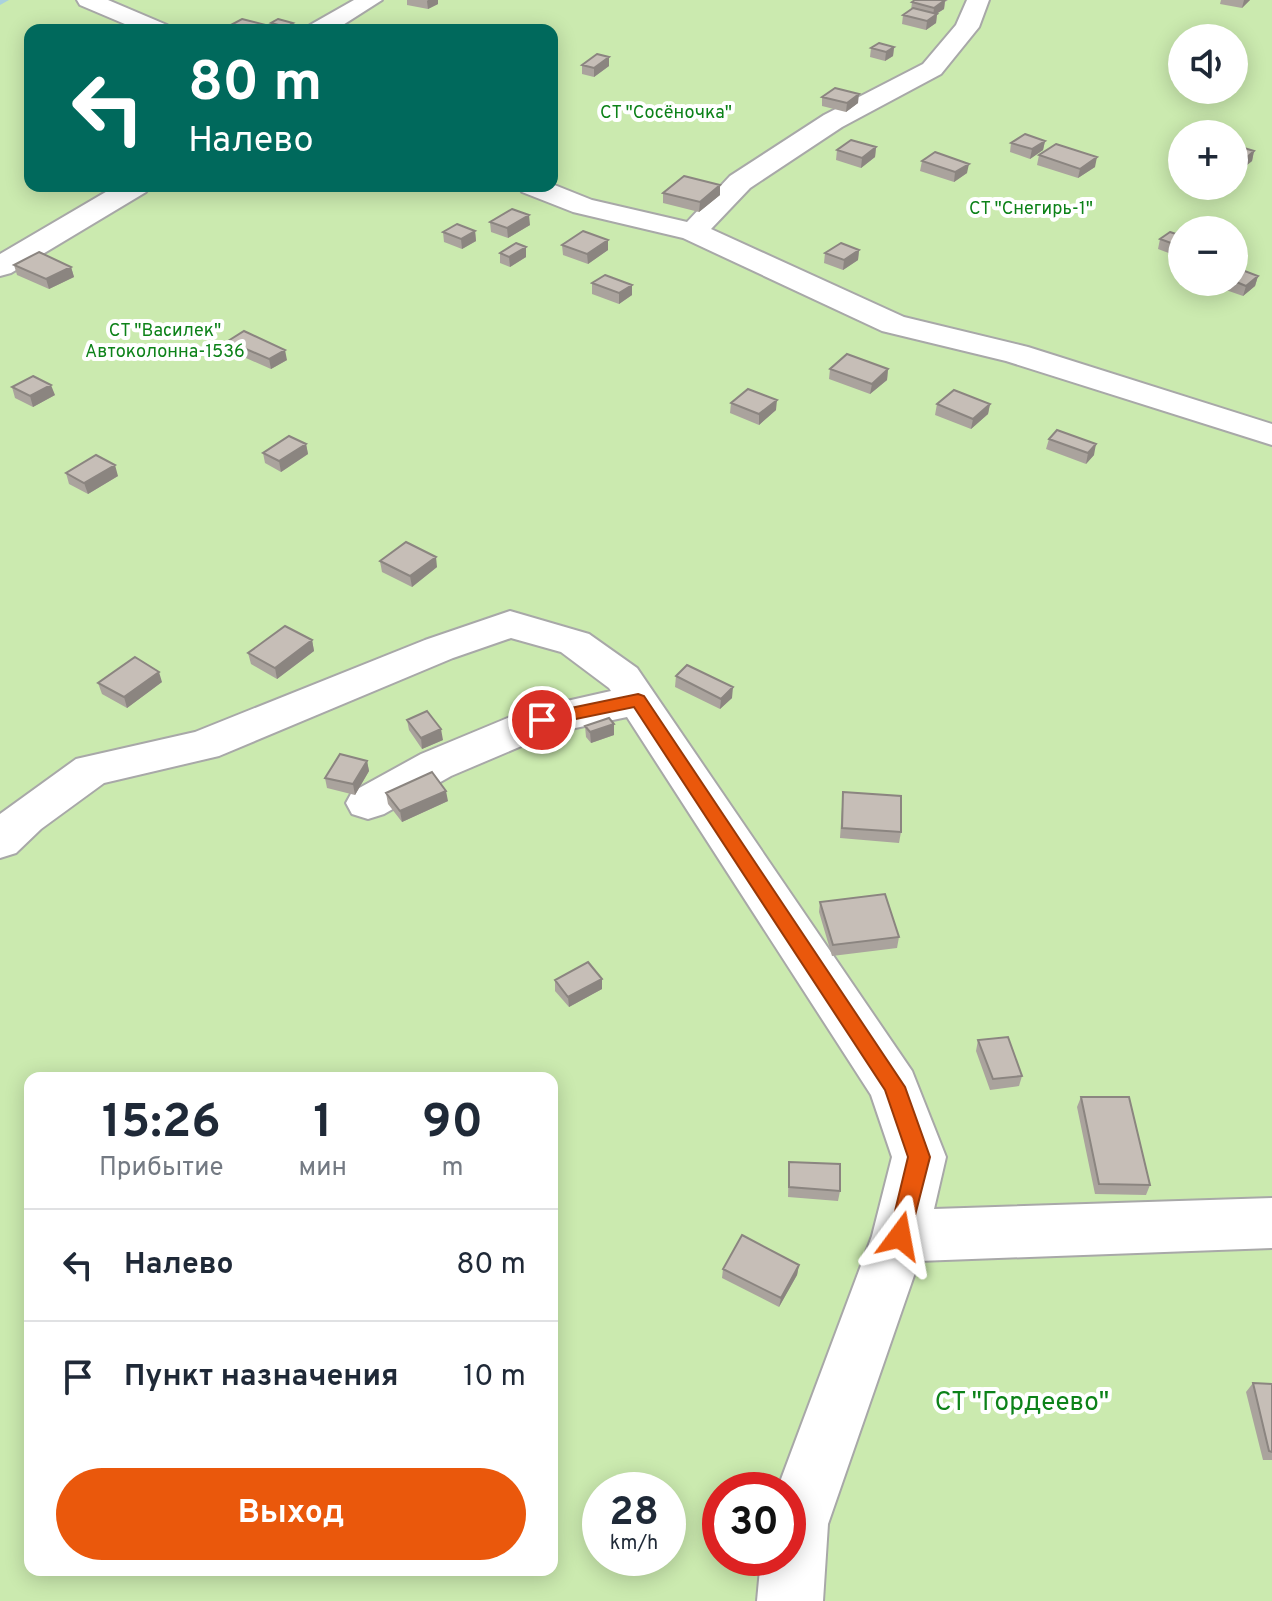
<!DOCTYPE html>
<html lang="ru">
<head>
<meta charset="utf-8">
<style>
  :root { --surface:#fff; --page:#f6f6f7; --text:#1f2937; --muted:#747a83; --line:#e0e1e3; --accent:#ea580c }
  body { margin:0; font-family:Overpass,sans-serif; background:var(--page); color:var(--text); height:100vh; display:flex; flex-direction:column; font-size:30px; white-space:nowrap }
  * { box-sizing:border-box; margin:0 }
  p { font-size:26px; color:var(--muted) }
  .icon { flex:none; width:44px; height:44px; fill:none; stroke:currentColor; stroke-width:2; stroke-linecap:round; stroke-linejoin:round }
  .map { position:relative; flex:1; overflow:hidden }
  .drawer { position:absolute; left:24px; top:1072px; width:534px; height:504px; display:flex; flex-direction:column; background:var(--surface); border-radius:16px; box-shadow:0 4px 20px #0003 }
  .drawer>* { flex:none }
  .top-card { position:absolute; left:24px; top:24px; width:534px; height:168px; border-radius:16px; box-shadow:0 4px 20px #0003; background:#00695c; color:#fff; overflow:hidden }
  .controls { position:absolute; left:1168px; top:24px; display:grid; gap:16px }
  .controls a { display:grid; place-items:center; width:80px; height:80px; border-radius:50%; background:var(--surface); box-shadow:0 4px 20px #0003; font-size:40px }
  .speed { position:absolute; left:582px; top:1472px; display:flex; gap:16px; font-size:40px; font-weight:700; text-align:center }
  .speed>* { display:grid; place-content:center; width:104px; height:104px; border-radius:50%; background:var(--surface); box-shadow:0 4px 20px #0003; line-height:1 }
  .speed small { font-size:20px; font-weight:400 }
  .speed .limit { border:12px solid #d22; background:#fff; color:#111 }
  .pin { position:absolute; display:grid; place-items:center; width:68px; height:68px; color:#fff; margin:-34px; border:4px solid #fff; border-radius:50%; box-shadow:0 2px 8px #0007 }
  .me { position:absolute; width:88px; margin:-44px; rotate:13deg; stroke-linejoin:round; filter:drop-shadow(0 0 6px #0008) }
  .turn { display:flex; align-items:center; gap:28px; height:168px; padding:0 32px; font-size:36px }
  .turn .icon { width:104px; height:104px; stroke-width:2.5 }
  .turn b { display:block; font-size:56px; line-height:68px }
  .eta { display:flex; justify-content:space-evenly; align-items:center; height:136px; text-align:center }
  .eta b { font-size:48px; font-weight:700; line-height:56px }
  .button { display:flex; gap:16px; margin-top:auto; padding:16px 32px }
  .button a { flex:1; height:92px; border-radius:48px; background:var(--accent); color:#fff; font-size:32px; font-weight:700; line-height:92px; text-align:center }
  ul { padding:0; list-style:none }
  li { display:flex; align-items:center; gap:24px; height:112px; padding:0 32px; border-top:2px solid var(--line) }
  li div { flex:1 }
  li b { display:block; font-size:30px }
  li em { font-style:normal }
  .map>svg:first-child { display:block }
  .grass { fill:#cbeaaf; fill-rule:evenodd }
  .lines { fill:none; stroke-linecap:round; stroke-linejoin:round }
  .stream { fill:#a9d1de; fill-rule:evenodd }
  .minor-casing { stroke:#a8a8a8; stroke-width:4 }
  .minor { fill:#fff; fill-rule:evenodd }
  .wall { fill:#aaa39d }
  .shaded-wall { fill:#8b8580 }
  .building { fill:#c6beb7; stroke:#8b8580; stroke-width:2 }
  .route { fill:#ea580c; stroke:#983908; stroke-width:2 }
  .labels { text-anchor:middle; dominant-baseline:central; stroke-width:8; stroke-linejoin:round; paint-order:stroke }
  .far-park-label { font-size:18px; fill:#0d8219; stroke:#fff }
  .near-park-label { font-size:26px; fill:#0d8219; stroke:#fff }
</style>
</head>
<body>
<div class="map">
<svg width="1272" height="1601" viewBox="0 0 1272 1601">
  <rect width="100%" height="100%" fill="#f1eee8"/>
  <!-- grass -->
  <path class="grass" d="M0 0H1272V1601H0ZM30 30H552V186H30ZM1182 38H1234V90H1182ZM1182 134H1234V186H1182ZM1182 230H1234V282H1182ZM30 1078H552V1570H30ZM600 1490H668V1558H600ZM720 1490H788V1558H720Z"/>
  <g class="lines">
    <!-- stream -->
    <path class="stream" d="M0 0H9L0 5Z"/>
    <!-- minor casing -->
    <g class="minor-casing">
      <path id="minor" d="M77 0H108L167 25 171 30H139L80 5Z
        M354 0H382L335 30H306L310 25Z
        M967 0H989L979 27 941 74 842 127 750 188 711 229 904 317 1028 347 1272 424V445L1006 361 882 331 683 238 573 212 522 192 518 186 552 184 592 200 687 222 730 176 824 115 923 64 956 25Z
        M116 186H150L146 192 11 273 0 276V254Z
        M510 611 589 634 637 668 912 1071 946 1157 934 1209 1272 1198V1248L919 1261 828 1524 823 1601H757L761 1558H788V1490H777L872 1236 892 1157 871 1095 627 717 552 733 451 776 384 814 368 819 352 814 346 803 352 792 421 754 527 710 611 691 609 688 561 652 511 638 453 658 219 756 104 783 41 829 16 853 0 858V814L76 759 195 732 425 640Z"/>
    </g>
    <!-- minor -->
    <use href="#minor" class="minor"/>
  </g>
  <!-- wall -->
  <path class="wall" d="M407 0H438V4L428 9 407 5Z
    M915 0H948L945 2 944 9 936 14H937L936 23 926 30 902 24 903 15 911 10 912 2Z
    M1221 0H1250L1242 8 1220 4Z
    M271 23H293L294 30H272Z
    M266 25 267 30H230L229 26Z
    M894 47 893 56 885 61 870 57 871 48Z
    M582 65 609 66 594 77 582 74Z
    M1182 65V84L1172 82 1175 73Z
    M822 97 858 103 846 112 822 106Z
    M1045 141 1043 150 1030 159 1010 152 1011 143Z
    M1234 145 1254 151 1252 161 1242 169 1234 166Z
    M876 147 875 157 861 168 836 160 837 150Z
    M1039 155 1095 167 1078 178 1037 165Z
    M922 161 967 173 954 182 920 171Z
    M663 193 720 195 699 212 663 203Z
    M490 222 530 225 508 238 491 232Z
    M475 231 476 241 462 249 444 242 443 232Z
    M1182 236V258L1158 249 1160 239Z
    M608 240V250L588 264 563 255 562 245Z
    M526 247V257L510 267 500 263V253Z
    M859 250 858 260 843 270 824 263 825 253Z
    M14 265 71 267 74 277 49 289 17 275Z
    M1258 276 1255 286 1243 296 1206 283 1234 282Z
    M592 283 632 285V295L619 304 592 294Z
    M228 341 287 360 271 369 230 351Z
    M830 369H888L887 380 870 394 829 379Z
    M12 387 55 395 33 407 15 398Z
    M731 403 776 410 759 425 730 413Z
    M937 404H990L988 414 971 429 935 415Z
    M1049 439 1094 455 1086 464 1046 449Z
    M306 444 308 454 281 472 265 463 263 453Z
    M66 473 118 476 88 494 69 484Z
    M380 561 437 567 412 587 382 572Z
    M312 640 314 651 277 679 251 664 248 653Z
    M676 676 732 698 720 709 675 687Z
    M162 682 127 708 102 694 98 683Z
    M407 720 443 740 422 749 409 730Z
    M614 724V735L591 743 586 737 585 726Z
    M367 761 369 771 355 795 327 788 325 778Z
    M843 792 901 832 899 843 840 838Z
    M386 793 448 801 402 822 388 804Z
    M820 902 899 937 897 948 832 956 819 912Z
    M555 980 602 989 569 1007 555 991Z
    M978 1040 1022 1076 1019 1086 990 1090 976 1051Z
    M1081 1097 1150 1185 1146 1195 1095 1194 1077 1107Z
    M789 1162 840 1191 838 1201 788 1197Z
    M799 1265 797 1275 779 1307 722 1278 723 1269Z
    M1253 1383 1272 1384V1460H1263L1246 1392Z"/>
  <!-- shaded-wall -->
  <path class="shaded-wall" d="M428 0H438V4L428 9 427 1Z
    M945 0 944 9 933 16 934 8Z
    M1244 0H1250L1242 8Z
    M937 14 936 23 926 30 927 21Z
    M293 23 294 30H286V27Z
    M894 47 893 56 885 61 886 52Z
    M609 57V66L594 77V68Z
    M859 94 858 103 846 112 847 103Z
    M1045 141 1043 150 1030 159 1032 149Z
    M876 147 875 157 861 168 862 158Z
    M1254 151 1252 161 1242 169 1245 159Z
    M1097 157 1095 167 1078 178 1080 169Z
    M969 164 967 173 954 182 955 172Z
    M720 185V195L699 212 700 202Z
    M529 215 530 225 508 238 507 228Z
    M475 231 476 241 462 249 461 239Z
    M608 240V250L588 264 587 254Z
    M526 247V257L510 267 509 257Z
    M859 250 858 260 843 270 844 260Z
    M71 267 74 277 49 289 46 279Z
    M1258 276 1255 286 1243 296 1246 286Z
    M632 285V295L619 304V293Z
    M285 350 287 360 271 369 269 359Z
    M888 369 887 380 870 394 872 384Z
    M51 385 55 395 33 407 30 396Z
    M777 400 776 410 759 425V414Z
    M990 404 988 414 971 429 973 419Z
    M306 444 308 454 281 472 279 461Z
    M1096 444 1094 455 1086 464 1088 453Z
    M115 465 118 476 88 494 84 483Z
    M436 557 437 567 412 587 410 576Z
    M312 640 314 651 277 679 275 668Z
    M159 672 162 682 127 708 124 697Z
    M733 687 732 698 720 709 721 699Z
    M614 724V735L591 743 590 732Z
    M441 729 443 740 422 749 421 738Z
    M367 761 369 771 355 795 353 784Z
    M446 791 448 801 402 822 400 811Z
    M602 979V989L569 1007 568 997Z
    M799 1265 797 1275 779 1307 781 1298Z"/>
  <!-- building -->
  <path class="building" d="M915 0H945L934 8 912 2Z
    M913 8 937 14 927 21 903 15Z
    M242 19 266 25 257 30H245L229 26Z
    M278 19 293 23 286 27 271 23Z
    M879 43 894 47 886 52 871 48Z
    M597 54 609 57 594 68 582 65Z
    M1182 65V74L1175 73Z
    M835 88 859 94 847 103 822 97Z
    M1025 134 1045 141 1032 149 1011 143Z
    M851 140 876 147 862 158 837 150Z
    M1056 144 1097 157 1080 169 1039 155Z
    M1234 145 1254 151 1245 159 1234 155Z
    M935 152 969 164 955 172 922 161Z
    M684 176 720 185 700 202 663 193Z
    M512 209 529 215 507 228 490 222Z
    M457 224 475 231 461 239 443 232Z
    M583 231 608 240 587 254 562 245Z
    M1170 232 1182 236V247L1160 239Z
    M516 243 526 247 509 257 500 253Z
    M841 243 859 250 844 260 825 253Z
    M39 252 71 267 46 279 14 265Z
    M1234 267 1258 276 1246 286 1234 281Z
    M605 275 632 285 619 293 592 283Z
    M244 331 285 350 269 359 228 341Z
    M847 354 888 369 872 384 830 369Z
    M33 376 51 385 30 396 12 387Z
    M748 389 777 400 759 414 731 403Z
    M954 390 990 404 973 419 937 404Z
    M1057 430 1096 444 1088 453 1049 439Z
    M289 436 306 444 279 461 263 453Z
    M96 455 115 465 84 483 66 473Z
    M406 542 436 557 410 576 380 561Z
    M285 626 312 640 275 668 248 653Z
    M135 657 159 672 124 697 98 683Z
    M687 665 733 687 721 699 676 676Z
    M427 711 441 729 421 738 407 720Z
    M609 718 614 724 590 732 585 726Z
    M340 754 367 761 353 784 325 778Z
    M432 772 446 791 400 811 386 793Z
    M843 792 901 796V832L842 828Z
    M885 894 899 937 833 945 820 902Z
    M588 962 602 979 568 997 555 980Z
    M1008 1037 1022 1076 993 1079 978 1040Z
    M1081 1097H1129L1150 1185 1099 1184Z
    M789 1162 840 1164V1191L789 1187Z
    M742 1235 799 1265 781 1298 723 1269Z
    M1253 1383 1272 1384V1452L1269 1451Z"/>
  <!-- route -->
  <path class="route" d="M638 694 644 696 905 1087 930 1157 908 1243 900 1246 892 1243 889 1236 908 1157 885 1090 634 707 542 726 534 720 542 714Z"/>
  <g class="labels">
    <!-- far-park labels -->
    <g class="far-park-label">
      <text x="666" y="113">СТ "Сосёночка"</text>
      <text x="1031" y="209">СТ "Снегирь-1"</text>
      <text x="165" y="331">СТ "Василек"<tspan x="165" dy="21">Автоколонна-1536</tspan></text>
    </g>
    <!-- near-park labels -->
    <g class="near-park-label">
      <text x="1022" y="1403">СТ "Гордеево"</text>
    </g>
  </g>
</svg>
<div class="controls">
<a><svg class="icon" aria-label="sound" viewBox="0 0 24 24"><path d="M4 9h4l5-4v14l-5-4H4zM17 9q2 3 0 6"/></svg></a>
<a>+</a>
<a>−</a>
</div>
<div class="speed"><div>28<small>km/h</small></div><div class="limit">30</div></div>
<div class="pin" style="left:542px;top:720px;background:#d93025"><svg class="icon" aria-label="arrive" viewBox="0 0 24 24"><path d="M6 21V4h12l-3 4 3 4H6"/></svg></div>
<svg class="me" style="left:900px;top:1236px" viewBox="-20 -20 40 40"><path d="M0-17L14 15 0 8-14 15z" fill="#ea580c" stroke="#fff" stroke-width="4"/></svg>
<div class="top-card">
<div class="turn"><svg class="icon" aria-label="left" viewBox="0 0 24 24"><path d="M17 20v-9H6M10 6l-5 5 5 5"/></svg><div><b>80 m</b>Налево</div></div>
</div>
<section class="drawer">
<div class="eta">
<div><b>15:26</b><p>Прибытие</p></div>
<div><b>1</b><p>мин</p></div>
<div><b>90</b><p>m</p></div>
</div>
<ul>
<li><svg class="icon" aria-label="left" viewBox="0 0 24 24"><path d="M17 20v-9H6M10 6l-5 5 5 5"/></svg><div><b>Налево</b></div><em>80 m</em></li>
<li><svg class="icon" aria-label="arrive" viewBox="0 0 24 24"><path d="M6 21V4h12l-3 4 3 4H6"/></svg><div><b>Пункт назначения</b></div><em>10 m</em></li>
</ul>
<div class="button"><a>Выход</a></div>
</section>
</div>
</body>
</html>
